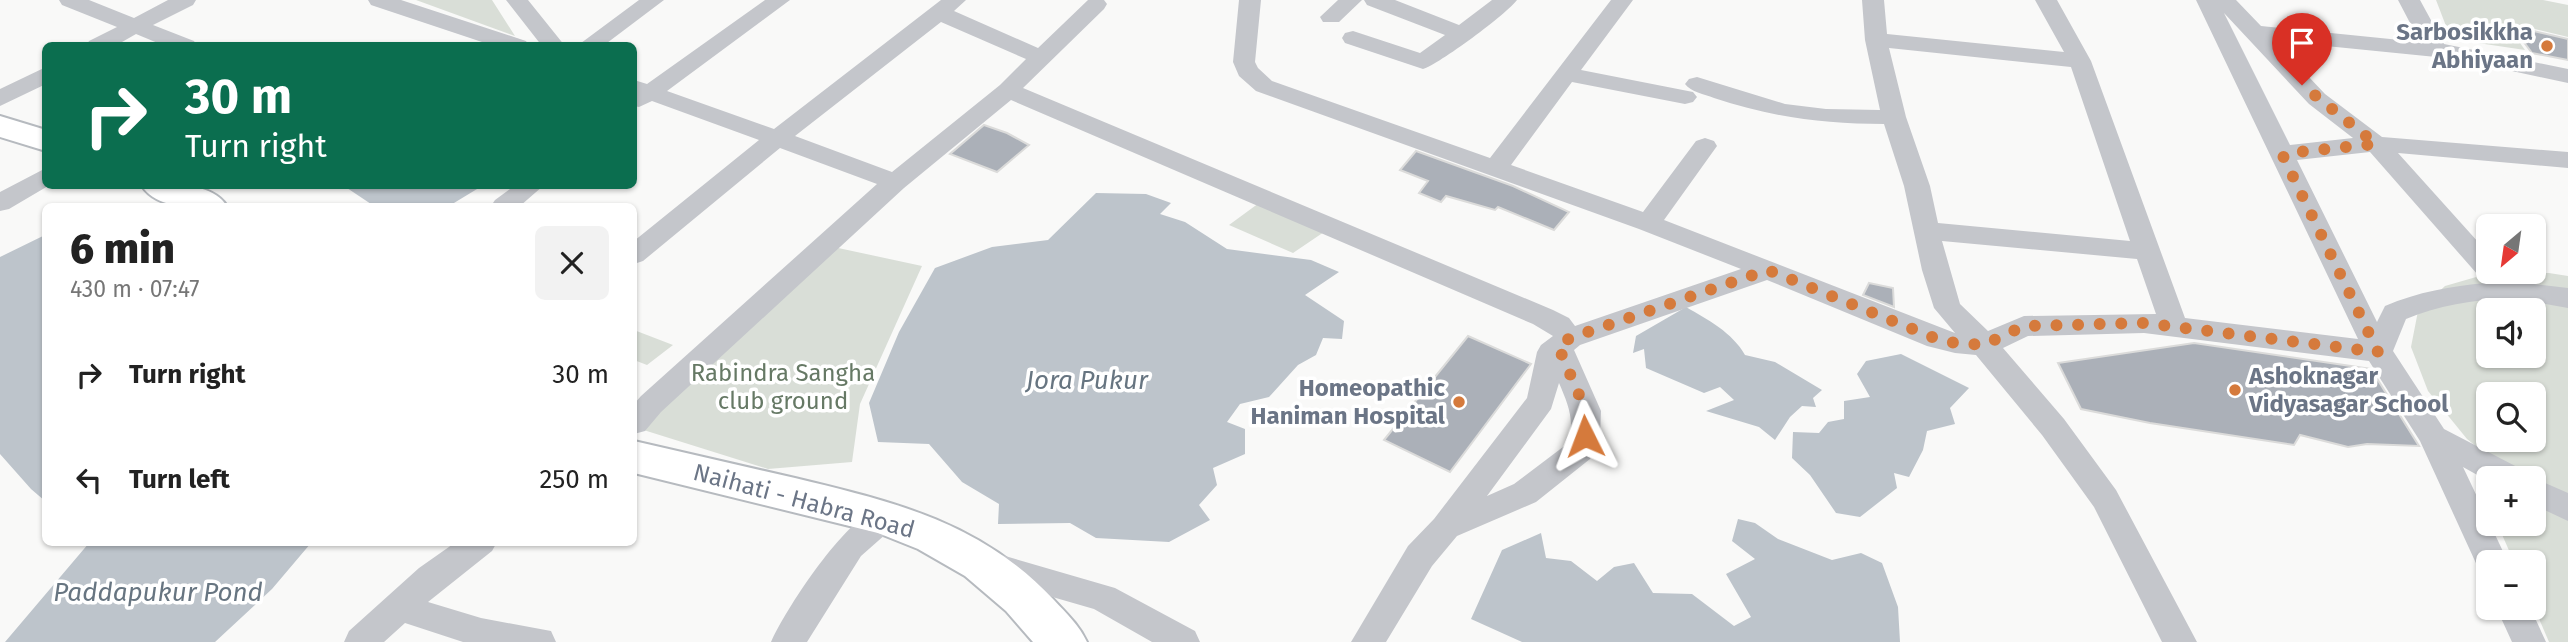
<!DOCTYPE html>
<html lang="en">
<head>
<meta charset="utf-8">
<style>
  :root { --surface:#fff; --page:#f2f2f2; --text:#222; --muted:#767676 }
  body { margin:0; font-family:"Fira Sans",sans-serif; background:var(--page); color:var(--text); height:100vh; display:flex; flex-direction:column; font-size:26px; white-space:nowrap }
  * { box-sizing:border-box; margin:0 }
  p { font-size:23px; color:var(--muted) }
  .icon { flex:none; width:38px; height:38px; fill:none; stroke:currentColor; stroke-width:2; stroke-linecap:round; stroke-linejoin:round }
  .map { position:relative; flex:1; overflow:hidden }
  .drawer { position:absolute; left:42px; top:203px; width:595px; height:343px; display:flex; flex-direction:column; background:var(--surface); border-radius:10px; box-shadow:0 2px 5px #0004 }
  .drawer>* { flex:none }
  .hud { position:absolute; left:42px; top:42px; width:595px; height:147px; border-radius:10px; box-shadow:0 2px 5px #0004; background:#0b6e4f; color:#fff; overflow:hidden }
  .needle { width:46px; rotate:209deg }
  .buttons { position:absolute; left:2476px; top:214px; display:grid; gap:14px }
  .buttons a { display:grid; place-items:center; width:70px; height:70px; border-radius:10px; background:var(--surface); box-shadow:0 2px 5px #0004; font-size:35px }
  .pin { position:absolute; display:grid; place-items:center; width:60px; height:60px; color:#fff; margin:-72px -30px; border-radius:50% 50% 50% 0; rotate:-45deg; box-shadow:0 0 7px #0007 }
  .pin .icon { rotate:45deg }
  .me { position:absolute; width:77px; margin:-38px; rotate:357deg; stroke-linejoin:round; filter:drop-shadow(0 0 5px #0008) }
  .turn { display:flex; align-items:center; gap:24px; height:147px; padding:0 28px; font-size:32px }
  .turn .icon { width:91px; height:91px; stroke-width:2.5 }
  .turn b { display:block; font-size:49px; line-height:60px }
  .round { display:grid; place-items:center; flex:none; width:74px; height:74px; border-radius:10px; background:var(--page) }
  .headline { display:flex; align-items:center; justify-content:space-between; height:119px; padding:0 28px }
  h1 { font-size:42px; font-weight:800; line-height:52px }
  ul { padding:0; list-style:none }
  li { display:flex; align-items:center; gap:21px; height:105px; padding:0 28px }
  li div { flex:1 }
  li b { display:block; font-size:26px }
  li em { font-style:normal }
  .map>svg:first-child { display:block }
  .green { fill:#d9ded7; fill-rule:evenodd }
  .water { fill:#bdc4cb }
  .building { fill:#abb0b8; stroke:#dbdbda; stroke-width:2 }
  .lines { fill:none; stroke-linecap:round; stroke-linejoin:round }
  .secondary-casing { stroke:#b6babf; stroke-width:4 }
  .street { fill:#c4c6cb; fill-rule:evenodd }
  .secondary { fill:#fff; fill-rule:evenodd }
  .route { stroke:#d57a3c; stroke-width:12; stroke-dasharray:0 21.6 }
  .poi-dot { fill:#d57a3c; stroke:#fff; stroke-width:2.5 }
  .labels { text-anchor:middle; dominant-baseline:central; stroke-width:7; stroke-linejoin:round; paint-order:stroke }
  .poi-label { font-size:24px; font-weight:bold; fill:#6b7586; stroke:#fff; text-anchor:end }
  .park-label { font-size:24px; fill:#667965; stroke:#fff }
  .street-label { font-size:24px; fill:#6b7586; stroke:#fff }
  .water-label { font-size:26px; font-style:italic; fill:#677581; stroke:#fff }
</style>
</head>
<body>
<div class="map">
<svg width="2568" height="642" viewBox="0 0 2568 642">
  <rect width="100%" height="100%" fill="#f9f9f8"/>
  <!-- green -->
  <path class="green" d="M416 0H492L515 36Z
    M2436 0H2543L2568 5V37L2505 22 2525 50 2451 39Z
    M1259 203 1324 232 1293 253 1229 225Z
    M815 243 922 266 860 404 852 462 768 469 634 427Z
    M2490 273H2549L2568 276V511L2534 492V478H2515L2467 439 2428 391 2411 347 2418 311 2445 286ZM2488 310H2534V355H2488ZM2488 394H2534V439H2488Z
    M634 330 673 345 647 365 634 360Z
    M2534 495 2568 514V642H2549L2534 607V562H2514L2497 523H2534Z"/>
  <!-- water -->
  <path class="water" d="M344 186H482L449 206H374Z
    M1096 193 1146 194 1171 203 1160 214 1185 222 1227 249 1311 260 1339 272 1305 295 1344 321 1342 339 1323 338 1316 355 1298 365 1269 397 1240 404 1227 422 1245 429V454L1213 468 1217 485 1199 505 1210 520 1169 542 1096 538 1070 523 998 524 999 504 962 482 929 444 878 442 869 403 899 332 935 268 992 247 1048 240Z
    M45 235V501L31 489 0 454V257Z
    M1686 307C1708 320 1732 332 1745 355L1775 362 1822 390 1813 398 1816 407 1802 406 1790 417 1775 440 1759 427 1706 411 1734 400 1720 387 1704 393 1646 368 1644 349 1633 353 1636 336Z
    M1901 354 1969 388 1950 408 1955 424 1927 431 1923 450 1909 477 1894 473 1897 488 1860 517 1836 513 1810 475 1792 458 1793 432 1819 433 1828 422 1844 419V401L1870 397 1857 374 1866 361Z
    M1738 519 1755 523 1778 539 1832 560 1861 553 1882 563 1898 607 1900 642H1522L1471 619 1502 550 1541 533 1546 558 1571 561 1597 581 1614 567 1634 563 1653 593 1692 594 1734 626 1751 617 1726 574 1755 559 1732 541Z
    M89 543V542L311 543 272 589 215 642H5Z"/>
  <!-- building -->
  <path class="building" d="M2512 26 2568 39V60L2532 53Z
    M984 125 1007 133 1029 145 997 172 950 154Z
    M1416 151 1513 186 1569 212 1554 230 1498 207 1495 210 1446 196 1441 202 1419 193 1428 181 1400 170Z
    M1869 283 1893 288 1894 307 1863 295Z
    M1468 336 1531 364 1450 472 1384 440Z
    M2194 343 2371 369 2419 446 2367 444 2348 447 2300 435 2294 445 2150 423 2081 409 2058 363Z"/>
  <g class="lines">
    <!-- secondary casing -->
    <g class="secondary-casing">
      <path id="secondary" d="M0 116 46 130V151L0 137Z
        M142 186C167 184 211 181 227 206 201 208 158 211 142 186Z
        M634 441C688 453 741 466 795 478 894 502 981 522 1054 600 1067 614 1079 625 1087 642H1033L1006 611 965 576 918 549 878 533 634 473Z"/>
    </g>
    <!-- street -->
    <path class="street" d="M59 0H89L134 18 168 0H196L193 5 153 25 194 41 197 46H165L136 34 115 46H86L89 41 117 27 62 5Z
      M368 0H401L526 41 529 46H494L371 5Z
      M506 0H528L565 46H542Z
      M639 0H664L603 46H577Z
      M765 0H790L667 91 774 129 941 0H966L954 11 1038 48 1088 0H1104L1107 4 1104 9 1023 88 1553 310 1569 318 1575 326 1741 269 1639 229 1256 91 1239 76 1233 62 1239 0H1261L1255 62 1258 68 1272 81 1490 158 1611 0H1633L1581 70 1693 92 1697 97 1693 102 1685 104 1572 82 1511 165 1643 212 1696 141 1705 138 1714 141 1717 146 1664 220 1955 333 1934 308 1922 270 1904 186 1884 124C1824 124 1771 117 1714 98 1704 94 1691 92 1685 84L1689 79 1697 77 1785 104 1826 109 1880 110 1865 40 1862 0H1884L1887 34 2064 52 2035 0H2057L2091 61 2185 318 2358 339 2196 0H2236L2261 26 2420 42 2398 0H2420L2444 44 2568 69V83L2456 59 2275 41 2325 94 2382 137 2568 152V168L2398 153 2488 253V271H2507L2516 282 2568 288V308C2548 305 2528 300 2508 299 2475 299 2436 306 2406 319L2393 351 2444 429 2521 469 2525 478H2488V481L2463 467 2508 562H2488V574L2480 572 2420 441 2369 361 2144 333 2028 336 2003 348 2064 419 2116 490 2197 642H2162L2094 507 2042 435 1976 355 1955 353 1927 346 1767 280 1580 345 1574 350 1601 411 1600 436 1590 459 1536 502 1457 536 1432 566 1386 642H1351L1408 546 1434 519 1527 398 1537 352 1541 345 1553 336 1533 324 1011 100 904 188 661 412 645 431 634 434V404L641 396 877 184 780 148 643 261 634 264V241L759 140 652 101 639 107 634 106V80L647 84ZM2224 13 2309 104 2353 138 2290 145ZM941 22 1026 59 1000 85 892 172 795 136ZM1889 48 2071 67 2130 241 1938 223 1930 186 1906 117ZM2370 152 2478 275 2486 283C2451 286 2418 292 2385 306L2377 322 2297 160ZM1942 241 2137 259 2156 314 2024 316 1988 331 1960 304ZM1559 383C1568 404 1576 422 1567 444L1514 484 1487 496 1551 409Z
      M1338 0H1362L1339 22H1323L1320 17Z
      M1364 0H1395L1459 25 1492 0H1517C1508 13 1438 65 1423 69L1345 43 1342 38 1345 33 1353 31 1420 53 1445 35 1367 5Z
      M46 67V84L0 106V89Z
      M46 168V186H48L9 209 0 211V192Z
      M514 186H543L520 206H491L495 200Z
      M2534 478 2568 493V521L2534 505Z
      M884 504 895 508 900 517 895 526 861 556 807 642H771C788 605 846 517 884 504Z
      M456 542H497L492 551 428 602 481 618 551 631 556 642H463L405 623 384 642H344L349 631 419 568Z
      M995 553 1115 588 1195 631 1200 642H1152L1094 609 983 577 979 567 983 557Z
      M2496 607H2530L2546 642H2512Z"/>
    <!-- secondary -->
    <use href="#secondary" class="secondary"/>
  </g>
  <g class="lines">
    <!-- route -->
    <path class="route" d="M1585 436 1586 411 1558 346 1570 338 1768 270 1937 339 1955 343 1984 345 2024 326 2144 323 2378 352 2283 156 2297 152 2376 144 2302 85"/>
  </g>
  <!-- markers -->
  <g class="poi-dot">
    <circle cx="2547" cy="46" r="7"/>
    <circle cx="2235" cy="390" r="7"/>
    <circle cx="1459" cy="402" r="7"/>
  </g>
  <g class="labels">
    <!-- poi labels -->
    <g class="poi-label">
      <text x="2533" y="32">Sarbosikkha<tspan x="2533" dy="28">Abhiyaan</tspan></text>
      <text x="2249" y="376" text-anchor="start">Ashoknagar<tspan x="2249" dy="28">Vidyasagar School</tspan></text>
      <text x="1445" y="388">Homeopathic<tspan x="1445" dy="28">Haniman Hospital</tspan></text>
    </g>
    <!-- park labels -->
    <g class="park-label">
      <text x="783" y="373">Rabindra Sangha<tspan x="783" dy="28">club ground</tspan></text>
    </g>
    <!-- street labels -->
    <g class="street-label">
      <text transform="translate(804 501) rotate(15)">Naihati - Habra Road</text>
    </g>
    <!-- water labels -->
    <g class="water-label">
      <text x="1087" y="380">Jora Pukur</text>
      <text x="158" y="592">Paddapukur Pond</text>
    </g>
  </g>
</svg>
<div class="buttons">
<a><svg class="needle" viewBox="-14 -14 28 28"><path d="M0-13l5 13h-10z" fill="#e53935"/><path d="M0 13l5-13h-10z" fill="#767676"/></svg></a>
<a><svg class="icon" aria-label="sound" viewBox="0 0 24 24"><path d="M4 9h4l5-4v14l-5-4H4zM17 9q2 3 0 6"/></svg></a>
<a><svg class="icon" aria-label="search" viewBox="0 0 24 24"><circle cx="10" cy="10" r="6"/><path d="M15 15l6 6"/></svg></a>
<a>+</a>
<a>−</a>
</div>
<div class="pin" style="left:2302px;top:85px;background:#d93025"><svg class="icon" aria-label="arrive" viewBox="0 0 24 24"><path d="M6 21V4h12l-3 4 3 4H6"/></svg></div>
<svg class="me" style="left:1585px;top:436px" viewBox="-20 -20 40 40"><path d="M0-17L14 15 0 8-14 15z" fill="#d57a3c" stroke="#fff" stroke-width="4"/></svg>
<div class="hud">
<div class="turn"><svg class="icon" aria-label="right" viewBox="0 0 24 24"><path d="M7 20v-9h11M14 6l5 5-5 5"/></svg><div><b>30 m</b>Turn right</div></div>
</div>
<section class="drawer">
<div class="headline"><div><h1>6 min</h1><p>430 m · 07:47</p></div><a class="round"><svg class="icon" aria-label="close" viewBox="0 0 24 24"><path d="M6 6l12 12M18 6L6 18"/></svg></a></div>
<ul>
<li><svg class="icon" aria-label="right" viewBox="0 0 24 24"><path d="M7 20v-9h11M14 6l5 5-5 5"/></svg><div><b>Turn right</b></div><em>30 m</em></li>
<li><svg class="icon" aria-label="left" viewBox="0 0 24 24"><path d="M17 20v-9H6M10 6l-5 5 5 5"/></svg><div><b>Turn left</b></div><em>250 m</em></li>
</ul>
</section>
</div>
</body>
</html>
